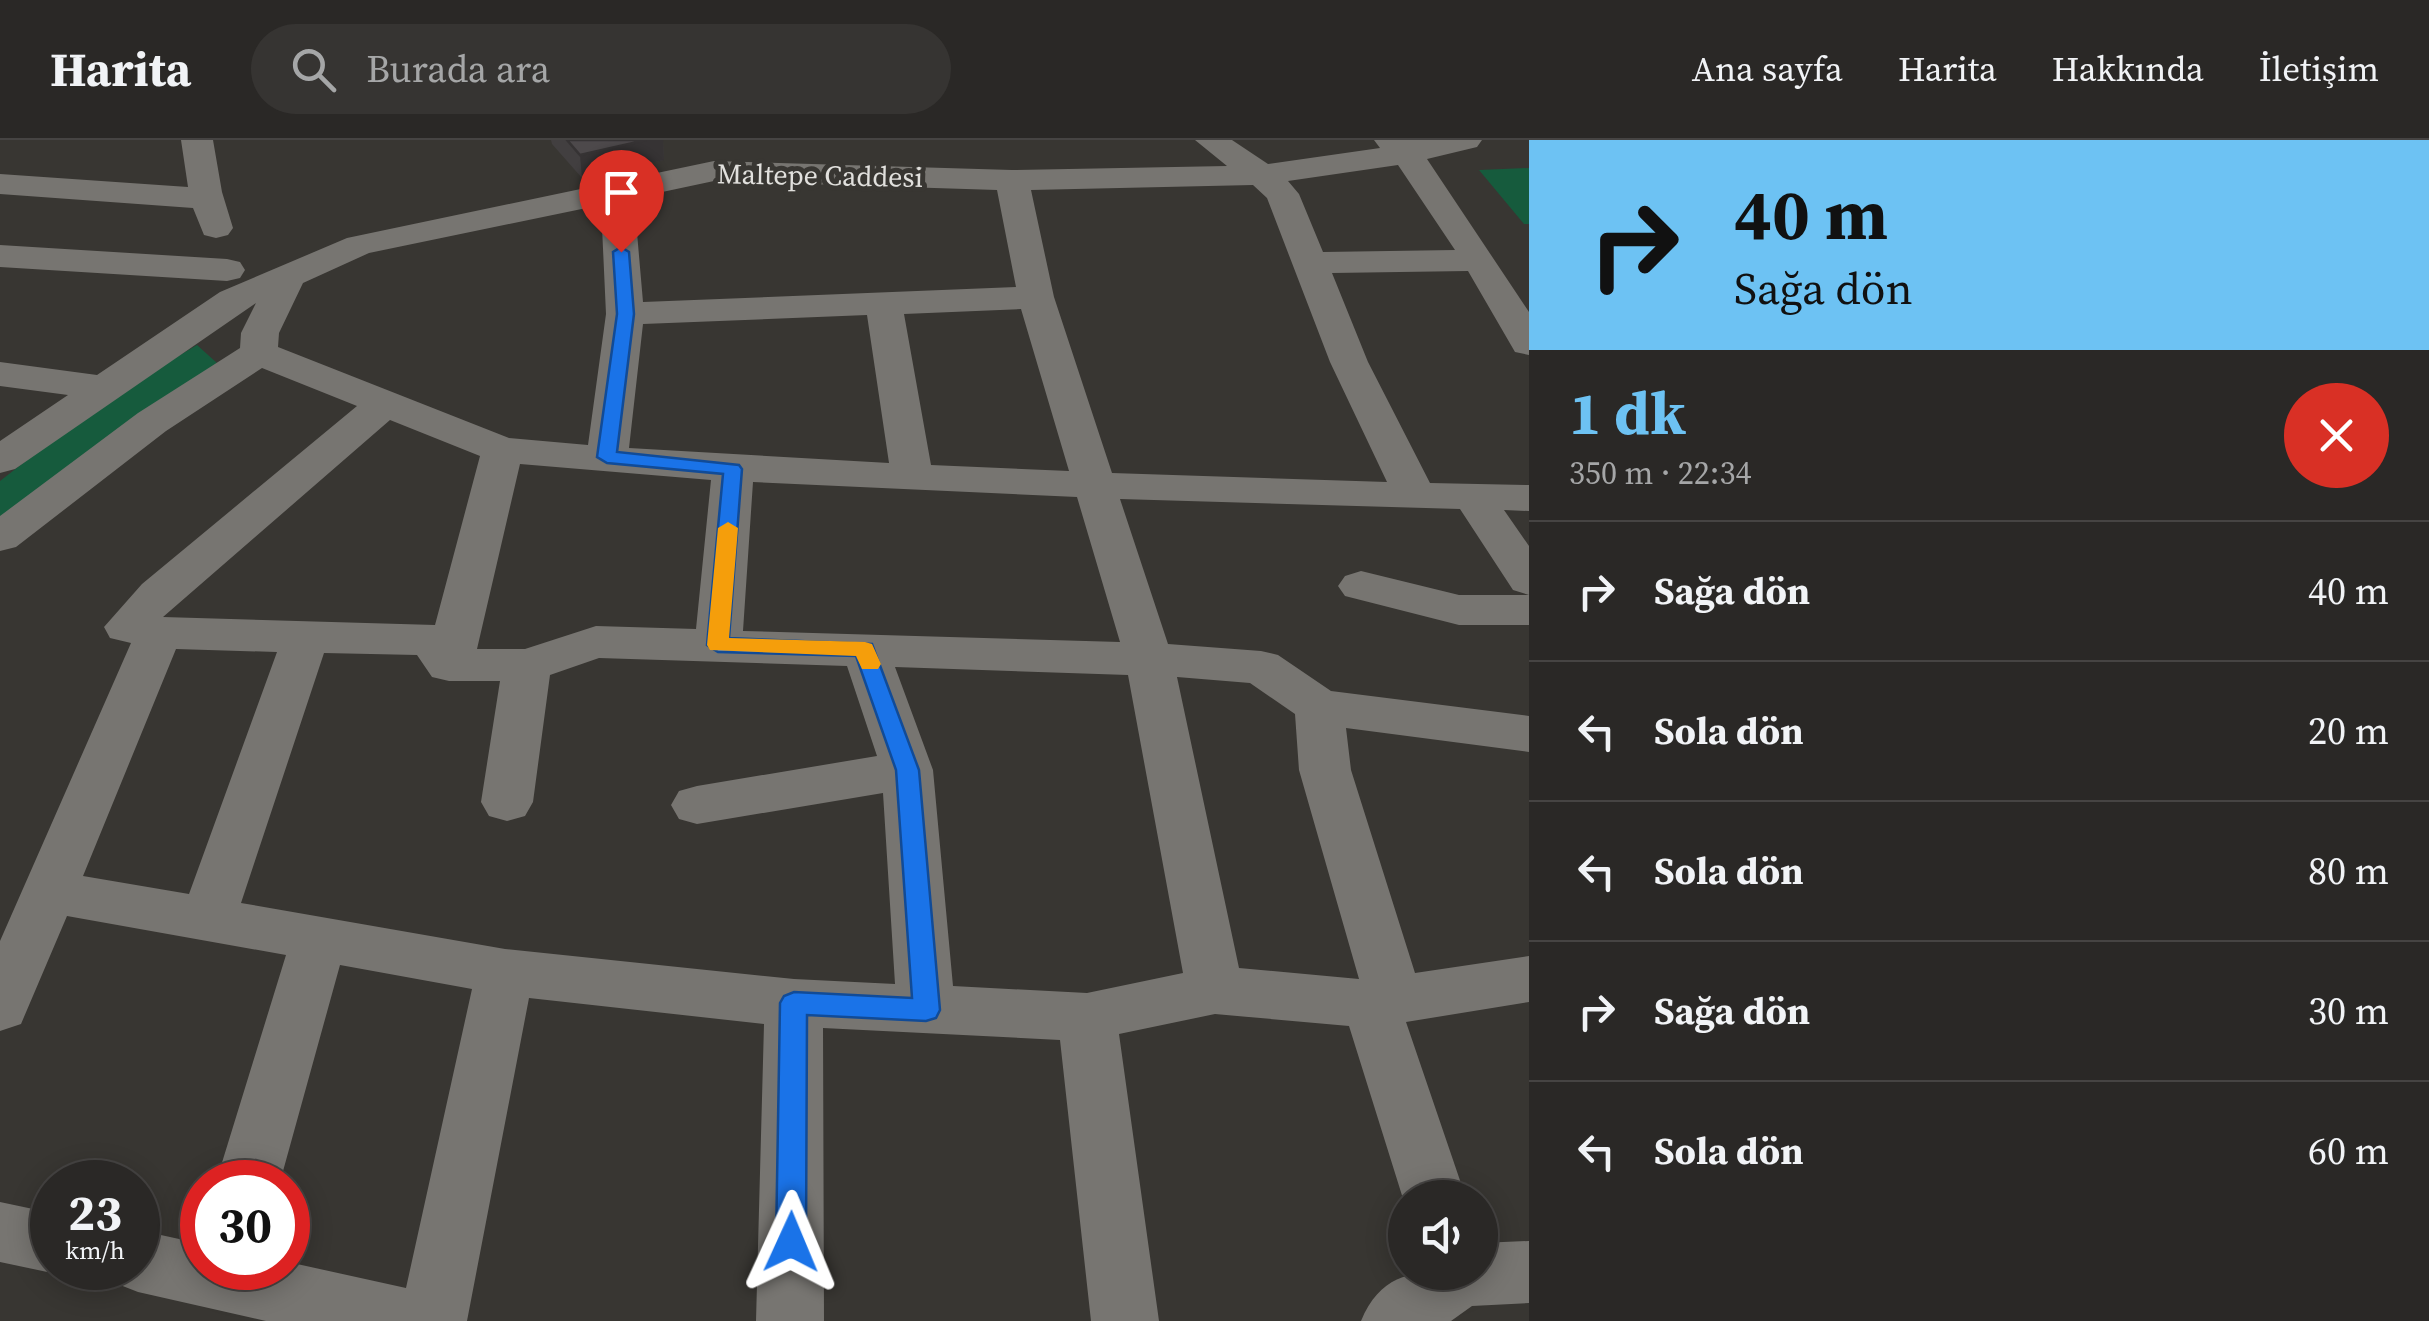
<!DOCTYPE html>
<html lang="tr">
<head>
<meta charset="utf-8">
<style>
  :root { --surface:#2a2826; --page:#363432; --text:#f1f3f6; --muted:#a5a6a7; --line:#464443; --accent:#6dc2f3 }
  body { margin:0; font-family:"Source Serif 4",serif; background:var(--page); color:var(--text); height:100vh; display:flex; flex-direction:column; font-size:38px; white-space:nowrap }
  * { box-sizing:border-box; margin:0 }
  p { font-size:32px; color:var(--muted) }
  .icon { flex:none; width:55px; height:55px; fill:none; stroke:currentColor; stroke-width:2; stroke-linecap:round; stroke-linejoin:round }
  .map { position:relative; flex:1; overflow:hidden }
  .panel { display:flex; flex-direction:column; background:var(--surface); width:900px }
  .panel>* { flex:none }
  .hud { background:#6dc2f3; color:#111; overflow:hidden }
  .fabs { position:absolute; left:1388px; top:1040px; display:grid; gap:20px }
  .fabs a { display:grid; place-items:center; width:110px; height:110px; border-radius:50%; background:var(--surface); box-shadow:0 5px 25px #0003,0 0 0 2px var(--line); font-size:50px }
  .speed { position:absolute; left:30px; top:1020px; display:flex; gap:20px; font-size:50px; font-weight:700; text-align:center }
  .speed>* { display:grid; place-content:center; width:130px; height:130px; border-radius:50%; background:var(--surface); box-shadow:0 5px 25px #0003,0 0 0 2px var(--line); line-height:1 }
  .speed small { font-size:25px; font-weight:400 }
  .speed .limit { border:15px solid #d22; background:#fff; color:#111 }
  .pin { position:absolute; display:grid; place-items:center; width:85px; height:85px; color:#fff; margin:-102px -42px; border-radius:50% 50% 50% 0; rotate:-45deg; box-shadow:0 0 10px #0007 }
  .pin .icon { rotate:45deg }
  .me { position:absolute; width:110px; margin:-55px; rotate:1deg; stroke-linejoin:round; filter:drop-shadow(0 0 8px #0008) }
  .turn { display:flex; align-items:center; gap:35px; height:210px; padding:0 40px; font-size:45px }
  .turn .icon { width:130px; height:130px; stroke-width:2.5 }
  .turn b { display:block; font-size:70px; line-height:85px }
  .round { display:grid; place-items:center; flex:none; width:105px; height:105px; border-radius:52px; background:var(--page) }
  .summary { display:flex; align-items:center; justify-content:space-between; height:170px; padding:0 40px }
  h1 { font-size:60px; font-weight:700; line-height:75px; color:var(--accent) }
  ul { padding:0; list-style:none }
  li { display:flex; align-items:center; gap:30px; height:140px; padding:0 40px; border-top:2px solid var(--line) }
  li div { flex:1 }
  li b { display:block; font-size:38px }
  li em { font-style:normal }
  header { display:flex; align-items:center; gap:60px; box-sizing:border-box; height:140px; padding:0 50px; background:var(--surface); border-bottom:2px solid var(--line) }
  header strong { font-size:48px }
  nav { display:flex; gap:55px; margin-inline-start:auto; font-size:35px }
  .search { width:700px; height:90px; background:var(--page); display:flex; align-items:center; gap:25px; box-sizing:border-box; padding:0 35px; border-radius:55px; color:var(--muted); font-size:38px }
  main { display:flex; flex:1; min-height:0 }
  .map>svg:first-child { display:block }
  .green { fill:#165b3d }
  .lines { fill:none; stroke-linecap:round; stroke-linejoin:round }
  .minor { fill:#777571; fill-rule:evenodd }
  .wall { fill:#423f40 }
  .shaded-wall { fill:#363334 }
  .building { fill:#4d494b; stroke:#363334; stroke-width:2.5 }
  .route { fill:#1a73e8; stroke:#114b97; stroke-width:2.5 }
  .slow { fill:#f59e0b }
  .labels { text-anchor:middle; dominant-baseline:central; stroke-width:10; stroke-linejoin:round; paint-order:stroke }
  .far-street-label { font-size:28px; fill:#e1e0dd; stroke:#383632 }
</style>
</head>
<body>
<header>
<strong>Harita</strong>
<div class="search"><svg class="icon" aria-label="search" viewBox="0 0 24 24"><circle cx="10" cy="10" r="6"/><path d="M15 15l6 6"/></svg>Burada ara</div>
<nav><a>Ana sayfa</a><a>Harita</a><a>Hakkında</a><a>İletişim</a></nav>
</header>
<main>
<div class="map">
<svg width="1529" height="1181" viewBox="0 0 1529 1181">
  <rect width="100%" height="100%" fill="#383632"/>
  <!-- green -->
  <path class="green" d="M1529 28V84H1524L1479 30Z
    M197 205 217 223 116 292 0 378V341L107 258Z"/>
  <g class="lines">
    <!-- minor -->
    <path class="minor" d="M181 0H213L222 52 233 88 228 95 216 98 204 95 193 68 0 54V34L188 47Z
      M1195 0H1232L1268 24 1380 8 1374 0H1482L1477 7 1427 19 1529 172V215L1515 212 1468 131 1332 133 1368 222 1430 343 1529 345V371L1504 370 1529 406V455L1513 450 1460 369 1120 359 1168 504 1261 511 1278 515 1331 551 1529 576V612L1346 588 1351 630 1415 833 1529 816V862L1406 882 1466 1058H1405V1065L1349 886 1215 874 1119 894 1159 1181H1091L1060 900 823 888 824 1181H756L764 884 529 858 467 1181H266L138 1152 115 1143 108 1128H138V1090L202 1104V1128H288V1122L406 1148 472 849 340 825 280 1042H216L286 815 67 776 21 884 0 891V801L131 503 110 498 104 487 142 444 357 266 262 228 166 291 16 407 0 411V376L138 273 240 208 241 193 256 163 15 329 0 333V301L68 255 0 246V222L97 235 220 152 347 98 714 21 1012 30 1227 26ZM1398 25 1455 110 1323 112 1299 54 1288 41ZM714 41 997 50 1016 147 643 162 634 58ZM1253 45 1267 58 1330 222 1387 342 1112 333 1054 157 1031 50ZM601 65 606 174 588 305 509 298 278 207 279 193 303 143 369 113ZM1021 169 1069 331 931 325 904 174ZM867 175 889 323 629 308 643 184ZM390 280 480 316 435 485 163 477ZM520 324 711 340 696 489 596 486 525 509H477ZM753 342 1077 357 1120 502 743 491ZM176 509 277 512 189 754 83 736ZM324 513 417 515 432 537 449 541H500L481 662 489 676 507 681 525 676 533 662 550 535 599 518 847 526 877 616 697 646 679 651 671 665 679 679 697 684 883 653 895 844 794 839 505 809 241 763ZM895 527 1128 535 1183 833 1087 853 953 846 933 630ZM1177 537 1250 543 1295 574 1299 630 1359 839 1239 828Z
      M0 105 227 119 240 122 245 130 240 138 227 141 0 127Z
      M1361 431 1459 455H1529V485H1459L1345 456 1338 446 1345 436Z
      M0 1062 52 1073V1128H67L52 1133 0 1122Z
      M1529 1101V1163L1472 1166 1451 1181H1361C1385 1124 1427 1132 1480 1132V1103Z"/>
  </g>
  <!-- wall -->
  <path class="wall" d="M551 0H663L664 20 582 38 552 4Z"/>
  <!-- shaded-wall -->
  <path class="shaded-wall" d="M646 0H663L664 20 582 38 580 15Z"/>
  <!-- building -->
  <path class="building" d="M567 0H646L580 15Z"/>
  <!-- route -->
  <path class="route" d="M621 107 629 112 634 174 617 312 739 325 742 329 729 498 872 504 919 630 940 870 936 878 926 881 807 875 806 1102 802 1111 791 1115 781 1111 776 1102 780 863 784 856 794 852 912 858 896 630 856 516 718 512 707 505 723 334 607 323 597 317 617 174 613 112Z"/>
  <!-- slow -->
  <path class="slow" d="M728 382 738 388 729 498 865 502 872 504 881 524 878 529H862L856 516 710 510 707 505 718 388Z"/>
  <g class="labels">
    <!-- far-street labels -->
    <g class="far-street-label">
      <text transform="translate(820 35) rotate(1)">Maltepe Caddesi</text>
    </g>
  </g>
</svg>
<div class="fabs">
<a><svg class="icon" aria-label="sound" viewBox="0 0 24 24"><path d="M4 9h4l5-4v14l-5-4H4zM17 9q2 3 0 6"/></svg></a>
</div>
<div class="speed"><div>23<small>km/h</small></div><div class="limit">30</div></div>
<div class="pin" style="left:621px;top:112px;background:#d93025"><svg class="icon" aria-label="arrive" viewBox="0 0 24 24"><path d="M6 21V4h12l-3 4 3 4H6"/></svg></div>
<svg class="me" style="left:791px;top:1102px" viewBox="-20 -20 40 40"><path d="M0-17L14 15 0 8-14 15z" fill="#1a73e8" stroke="#fff" stroke-width="4"/></svg>
</div>
<section class="panel">
<div class="hud">
<div class="turn"><svg class="icon" aria-label="right" viewBox="0 0 24 24"><path d="M7 20v-9h11M14 6l5 5-5 5"/></svg><div><b>40 m</b>Sağa dön</div></div>
</div>
<div class="summary"><div><h1>1 dk</h1><p>350 m · 22:34</p></div><a class="round" style="background:#d93025;color:#fff"><svg class="icon" aria-label="close" viewBox="0 0 24 24"><path d="M6 6l12 12M18 6L6 18"/></svg></a></div>
<ul>
<li><svg class="icon" aria-label="right" viewBox="0 0 24 24"><path d="M7 20v-9h11M14 6l5 5-5 5"/></svg><div><b>Sağa dön</b></div><em>40 m</em></li>
<li><svg class="icon" aria-label="left" viewBox="0 0 24 24"><path d="M17 20v-9H6M10 6l-5 5 5 5"/></svg><div><b>Sola dön</b></div><em>20 m</em></li>
<li><svg class="icon" aria-label="left" viewBox="0 0 24 24"><path d="M17 20v-9H6M10 6l-5 5 5 5"/></svg><div><b>Sola dön</b></div><em>80 m</em></li>
<li><svg class="icon" aria-label="right" viewBox="0 0 24 24"><path d="M7 20v-9h11M14 6l5 5-5 5"/></svg><div><b>Sağa dön</b></div><em>30 m</em></li>
<li><svg class="icon" aria-label="left" viewBox="0 0 24 24"><path d="M17 20v-9H6M10 6l-5 5 5 5"/></svg><div><b>Sola dön</b></div><em>60 m</em></li>
</ul>
</section>
</main>
</body>
</html>
